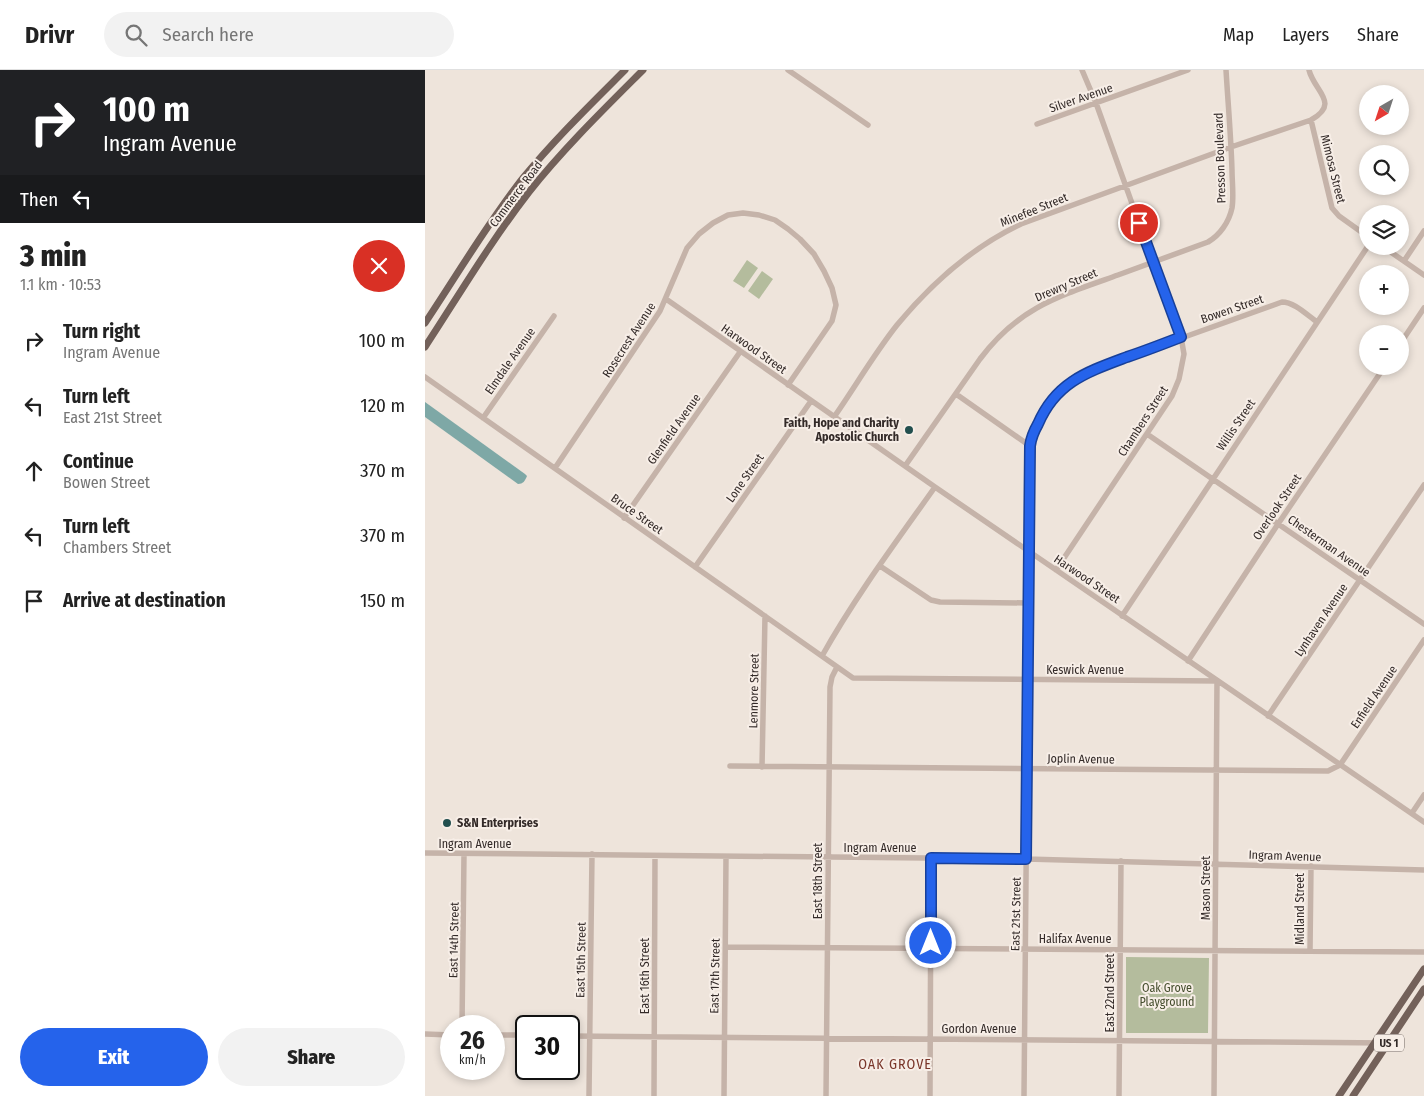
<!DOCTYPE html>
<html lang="en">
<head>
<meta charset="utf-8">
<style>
  :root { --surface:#fff; --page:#f2f2f2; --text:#222; --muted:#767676; --line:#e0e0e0; --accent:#2563eb }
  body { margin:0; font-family:"Fira Sans Condensed",sans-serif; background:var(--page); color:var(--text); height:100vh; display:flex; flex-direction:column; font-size:19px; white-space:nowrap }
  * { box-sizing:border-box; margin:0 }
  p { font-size:16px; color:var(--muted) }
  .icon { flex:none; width:28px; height:28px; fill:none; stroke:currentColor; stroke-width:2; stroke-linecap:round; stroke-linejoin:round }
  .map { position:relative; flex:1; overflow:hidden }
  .panel { display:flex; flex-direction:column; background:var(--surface); width:425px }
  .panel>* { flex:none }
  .banner { background:#202124; color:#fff; overflow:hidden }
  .needle { width:32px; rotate:219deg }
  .buttons { position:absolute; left:934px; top:15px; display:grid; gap:10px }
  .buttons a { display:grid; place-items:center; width:50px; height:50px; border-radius:50%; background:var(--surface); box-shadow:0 2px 8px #0003; font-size:25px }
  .speed { position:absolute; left:15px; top:945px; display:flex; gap:10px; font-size:25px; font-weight:700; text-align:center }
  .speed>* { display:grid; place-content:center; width:65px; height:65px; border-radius:50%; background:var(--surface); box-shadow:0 2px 8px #0003; line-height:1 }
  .speed small { font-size:12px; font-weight:400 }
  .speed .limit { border:2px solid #111; border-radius:8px; background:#fff; color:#111 }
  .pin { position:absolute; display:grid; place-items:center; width:42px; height:42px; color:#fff; margin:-21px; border:2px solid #fff; border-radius:50%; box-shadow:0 1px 5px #0007 }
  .me { position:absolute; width:55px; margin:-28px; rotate:0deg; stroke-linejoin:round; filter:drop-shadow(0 0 4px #0008) }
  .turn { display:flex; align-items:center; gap:18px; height:105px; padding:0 20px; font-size:22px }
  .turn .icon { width:65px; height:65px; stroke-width:2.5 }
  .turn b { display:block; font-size:35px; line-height:42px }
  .then { display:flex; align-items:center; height:48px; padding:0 20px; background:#0003; gap:10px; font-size:19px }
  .round { display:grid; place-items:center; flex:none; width:52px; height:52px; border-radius:26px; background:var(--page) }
  .summary { display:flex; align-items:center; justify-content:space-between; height:85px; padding:0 20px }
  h1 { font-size:30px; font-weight:800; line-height:38px }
  .cta { display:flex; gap:10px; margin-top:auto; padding:10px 20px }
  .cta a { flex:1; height:58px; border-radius:30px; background:var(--accent); color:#fff; font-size:20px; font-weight:800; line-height:58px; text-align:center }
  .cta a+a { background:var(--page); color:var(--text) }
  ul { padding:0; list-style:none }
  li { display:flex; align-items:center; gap:15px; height:65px; padding:0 20px }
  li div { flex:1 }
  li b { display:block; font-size:19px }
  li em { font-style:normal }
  header { display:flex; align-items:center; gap:30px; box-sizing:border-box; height:70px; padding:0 25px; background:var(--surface); border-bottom:1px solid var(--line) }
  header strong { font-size:24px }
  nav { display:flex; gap:28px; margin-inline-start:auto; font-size:18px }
  .search { width:350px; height:45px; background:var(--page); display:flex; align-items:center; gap:12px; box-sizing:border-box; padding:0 18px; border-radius:28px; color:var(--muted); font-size:19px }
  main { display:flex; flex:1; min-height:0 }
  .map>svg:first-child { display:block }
  .green { fill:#b4bc9d }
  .water { fill:#7ea8a6 }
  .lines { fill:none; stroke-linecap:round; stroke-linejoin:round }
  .minor { stroke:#c5b3a9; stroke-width:5.5 }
  .major { stroke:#73615a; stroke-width:7 }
  .route-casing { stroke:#184099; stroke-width:12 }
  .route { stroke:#2563eb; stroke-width:9 }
  .poi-dot { fill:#224f4e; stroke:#f7eee7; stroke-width:2 }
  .labels { text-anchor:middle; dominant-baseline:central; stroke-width:4; stroke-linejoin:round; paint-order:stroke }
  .shield { fill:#f7eee7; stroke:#6e6561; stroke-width:1 }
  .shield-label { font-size:11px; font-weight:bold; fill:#332a28 }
  .street-label { font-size:12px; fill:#332a28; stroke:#f7eee7 }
  .poi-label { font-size:12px; font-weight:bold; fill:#332a28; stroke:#f7eee7; text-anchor:end }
  .park-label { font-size:12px; fill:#454e2e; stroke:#f7eee7 }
  .neighbourhood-label { font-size:14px; letter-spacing:1px; fill:#79362a; stroke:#f7eee7 }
</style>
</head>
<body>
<header>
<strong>Drivr</strong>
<div class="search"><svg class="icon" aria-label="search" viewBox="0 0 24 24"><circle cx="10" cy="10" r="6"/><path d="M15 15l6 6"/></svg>Search here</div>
<nav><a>Map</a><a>Layers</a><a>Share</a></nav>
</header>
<main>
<section class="panel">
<div class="banner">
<div class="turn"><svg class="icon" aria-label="right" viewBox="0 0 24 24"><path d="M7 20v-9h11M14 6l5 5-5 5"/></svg><div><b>100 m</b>Ingram Avenue</div></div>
<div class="then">Then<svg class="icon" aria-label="left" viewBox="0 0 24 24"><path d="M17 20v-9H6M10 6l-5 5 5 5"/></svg></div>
</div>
<div class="summary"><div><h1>3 min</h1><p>1.1 km · 10:53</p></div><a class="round" style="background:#d93025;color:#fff"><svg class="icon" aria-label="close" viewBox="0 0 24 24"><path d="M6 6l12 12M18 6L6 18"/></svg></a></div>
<ul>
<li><svg class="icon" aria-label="right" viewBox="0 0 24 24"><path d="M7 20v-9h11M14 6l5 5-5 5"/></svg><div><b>Turn right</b><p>Ingram Avenue</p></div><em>100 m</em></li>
<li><svg class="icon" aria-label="left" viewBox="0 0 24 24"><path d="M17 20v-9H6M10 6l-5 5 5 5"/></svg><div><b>Turn left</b><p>East 21st Street</p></div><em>120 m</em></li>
<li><svg class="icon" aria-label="ahead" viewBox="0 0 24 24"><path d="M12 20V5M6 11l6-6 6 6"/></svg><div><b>Continue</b><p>Bowen Street</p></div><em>370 m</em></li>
<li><svg class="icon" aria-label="left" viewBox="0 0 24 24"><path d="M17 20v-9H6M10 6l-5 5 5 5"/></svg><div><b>Turn left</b><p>Chambers Street</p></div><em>370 m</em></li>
<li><svg class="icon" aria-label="arrive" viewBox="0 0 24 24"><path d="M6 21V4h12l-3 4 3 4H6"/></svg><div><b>Arrive at destination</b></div><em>150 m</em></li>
</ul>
<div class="cta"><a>Exit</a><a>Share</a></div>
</section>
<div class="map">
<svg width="999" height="1026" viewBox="0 0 999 1026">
  <rect width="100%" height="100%" fill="#eee4db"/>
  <!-- green -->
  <path class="green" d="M322 190 333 198 319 218 308 211Z
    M337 201 348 209 334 229 323 221Z
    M701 887 784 888 783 963H701Z"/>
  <!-- water -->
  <path class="water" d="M0 332 100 404 102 406C100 411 98 414 93 414L0 347Z"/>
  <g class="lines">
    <!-- minor -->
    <path class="minor" d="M363 0 443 55
      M886 50 907 138 914 146 942 166
      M612 54 763 0
      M957 176 999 205
      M979 191 999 161
      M241 229 510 417 999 752
      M975 274 999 238
      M0 307 428 608 792 611 789 1026
      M531 324 605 376
      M409 347C430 317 449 284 472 255 506 214 547 177 596 154L806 77 886 50C916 33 889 21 884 0
      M58 348 129 246
      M722 364 999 554
      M480 396 555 289C594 237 634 226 693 205 723 194 753 183 783 172 795 165 804 152 807 138 809 126 807 112 807 100 806 67 803 33 801 0
      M130 398 235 241 262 178 274 164 288 153 303 145 318 143 334 145 350 150 363 159 375 169 389 184 399 201 407 218 411 235 407 251 363 315
      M199 448 315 282
      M455 496 506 530 515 532 603 533
      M270 497 386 331
      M631 500 747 326 754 309 759 284 756 267 728 192 671 33 657 0
      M697 546 943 176
      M397 586C430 527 471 472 510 417
      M763 591 853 454 960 296
      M843 646 999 415
      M305 696 903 701 915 695 999 570
      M337 697 340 546
      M987 743 999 725
      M0 783 601 789 999 800
      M301 877 999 882
      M885 881 886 796
      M37 956 39 784
      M0 964 26 965
      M69 965H101
      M144 966 964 973
      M164 1026 167 784
      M229 1026 230 786
      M299 1026 301 787
      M401 1026 405 617 407 607 412 597
      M505 1026 506 788
      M599 1026 605 376C606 368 610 361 613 354 625 325 643 312 670 299L857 232C869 232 882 245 892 252
      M694 1026 696 791"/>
    <!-- major -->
    <path class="major" d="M0 253C32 205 62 154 98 108 129 70 165 35 200 0
      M0 277C34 225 66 171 104 122 139 78 179 39 218 0
      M914 1026 999 899
      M928 1026 999 919"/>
  </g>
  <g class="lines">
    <!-- route casing -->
    <g class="route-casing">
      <path id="route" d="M506 873V788L601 789 605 376C606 368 609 361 613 354 631 312 662 302 702 287 720 281 738 274 756 267L714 153"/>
    </g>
    <!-- route -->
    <use href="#route" class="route"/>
  </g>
  <!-- markers -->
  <g class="poi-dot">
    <circle cx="484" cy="360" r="5"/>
    <circle cx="22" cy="753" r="5"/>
  </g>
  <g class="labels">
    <!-- shield labels -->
    <rect class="shield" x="949" y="964.5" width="30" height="17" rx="4"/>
    <g class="shield-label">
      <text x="964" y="973">US 1</text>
    </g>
    <!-- street labels -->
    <g class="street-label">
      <text transform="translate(656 28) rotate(-19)">Silver Avenue</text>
      <text transform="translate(795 88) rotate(-92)">Presson Boulevard</text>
      <text transform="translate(908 99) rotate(76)">Mimosa Street</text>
      <text transform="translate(91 124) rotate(-53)">Commerce Road</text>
      <text transform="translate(609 140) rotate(-22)">Minefee Street</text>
      <text transform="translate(641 215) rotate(-23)">Drewry Street</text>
      <text transform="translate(807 239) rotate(-19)">Bowen Street</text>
      <text transform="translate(204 270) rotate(-57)">Rosecrest Avenue</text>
      <text transform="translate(329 279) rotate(35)">Harwood Street</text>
      <text transform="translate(85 291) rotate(-55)">Elmdale Avenue</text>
      <text transform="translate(718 351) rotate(-57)">Chambers Street</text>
      <text transform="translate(811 355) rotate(-56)">Willis Street</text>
      <text transform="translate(249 359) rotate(-55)">Glenfield Avenue</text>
      <text transform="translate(320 408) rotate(-55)">Lone Street</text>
      <text transform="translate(852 437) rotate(-56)">Overlook Street</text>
      <text transform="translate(212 444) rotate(35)">Bruce Street</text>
      <text transform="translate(904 476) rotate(35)">Chesterman Avenue</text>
      <text transform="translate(662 509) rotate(34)">Harwood Street</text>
      <text transform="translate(896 550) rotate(-56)">Lynhaven Avenue</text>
      <text x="660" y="600">Keswick Avenue</text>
      <text transform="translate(329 621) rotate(-89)">Lenmore Street</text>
      <text transform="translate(949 627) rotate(-56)">Enfield Avenue</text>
      <text transform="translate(656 689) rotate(1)">Joplin Avenue</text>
      <text x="50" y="774">Ingram Avenue</text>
      <text x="455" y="778">Ingram Avenue</text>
      <text transform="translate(860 786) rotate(2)">Ingram Avenue</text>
      <text transform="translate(393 811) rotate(-90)">East 18th Street</text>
      <text transform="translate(781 818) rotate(-90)">Mason Street</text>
      <text transform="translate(875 839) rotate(-90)">Midland Street</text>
      <text transform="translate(591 844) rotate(-89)">East 21st Street</text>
      <text x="650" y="869">Halifax Avenue</text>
      <text transform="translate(29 870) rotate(-89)">East 14th Street</text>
      <text transform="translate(156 890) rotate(-89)">East 15th Street</text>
      <text transform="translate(220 906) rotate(-90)">East 16th Street</text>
      <text transform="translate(290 906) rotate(-89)">East 17th Street</text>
      <text transform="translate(685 923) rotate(-90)">East 22nd Street</text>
      <text x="554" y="959">Gordon Avenue</text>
    </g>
    <!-- poi labels -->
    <g class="poi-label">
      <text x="474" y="353">Faith, Hope and Charity<tspan x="474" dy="14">Apostolic Church</tspan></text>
      <text x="32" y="753" text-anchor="start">S&amp;N Enterprises</text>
    </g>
    <!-- park labels -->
    <g class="park-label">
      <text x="742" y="918">Oak Grove<tspan x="742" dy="14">Playground</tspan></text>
    </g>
    <!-- neighbourhood labels -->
    <g class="neighbourhood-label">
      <text x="470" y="994">OAK GROVE</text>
    </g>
  </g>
</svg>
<div class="buttons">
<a><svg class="needle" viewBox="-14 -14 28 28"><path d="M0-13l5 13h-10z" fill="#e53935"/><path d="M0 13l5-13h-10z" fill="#767676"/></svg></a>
<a><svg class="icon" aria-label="search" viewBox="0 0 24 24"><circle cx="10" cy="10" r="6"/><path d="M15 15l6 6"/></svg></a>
<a><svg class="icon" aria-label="layers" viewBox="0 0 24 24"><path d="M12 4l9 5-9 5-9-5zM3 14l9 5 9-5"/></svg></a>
<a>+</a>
<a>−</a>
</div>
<div class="speed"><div>26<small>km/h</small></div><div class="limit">30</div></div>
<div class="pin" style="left:714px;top:153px;background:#d93025"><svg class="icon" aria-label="arrive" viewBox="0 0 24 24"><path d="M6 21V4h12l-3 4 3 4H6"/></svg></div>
<svg class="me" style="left:506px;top:873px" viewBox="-20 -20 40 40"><circle r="17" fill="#2563eb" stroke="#fff" stroke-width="3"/><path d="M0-11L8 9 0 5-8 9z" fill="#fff"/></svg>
</div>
</main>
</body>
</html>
